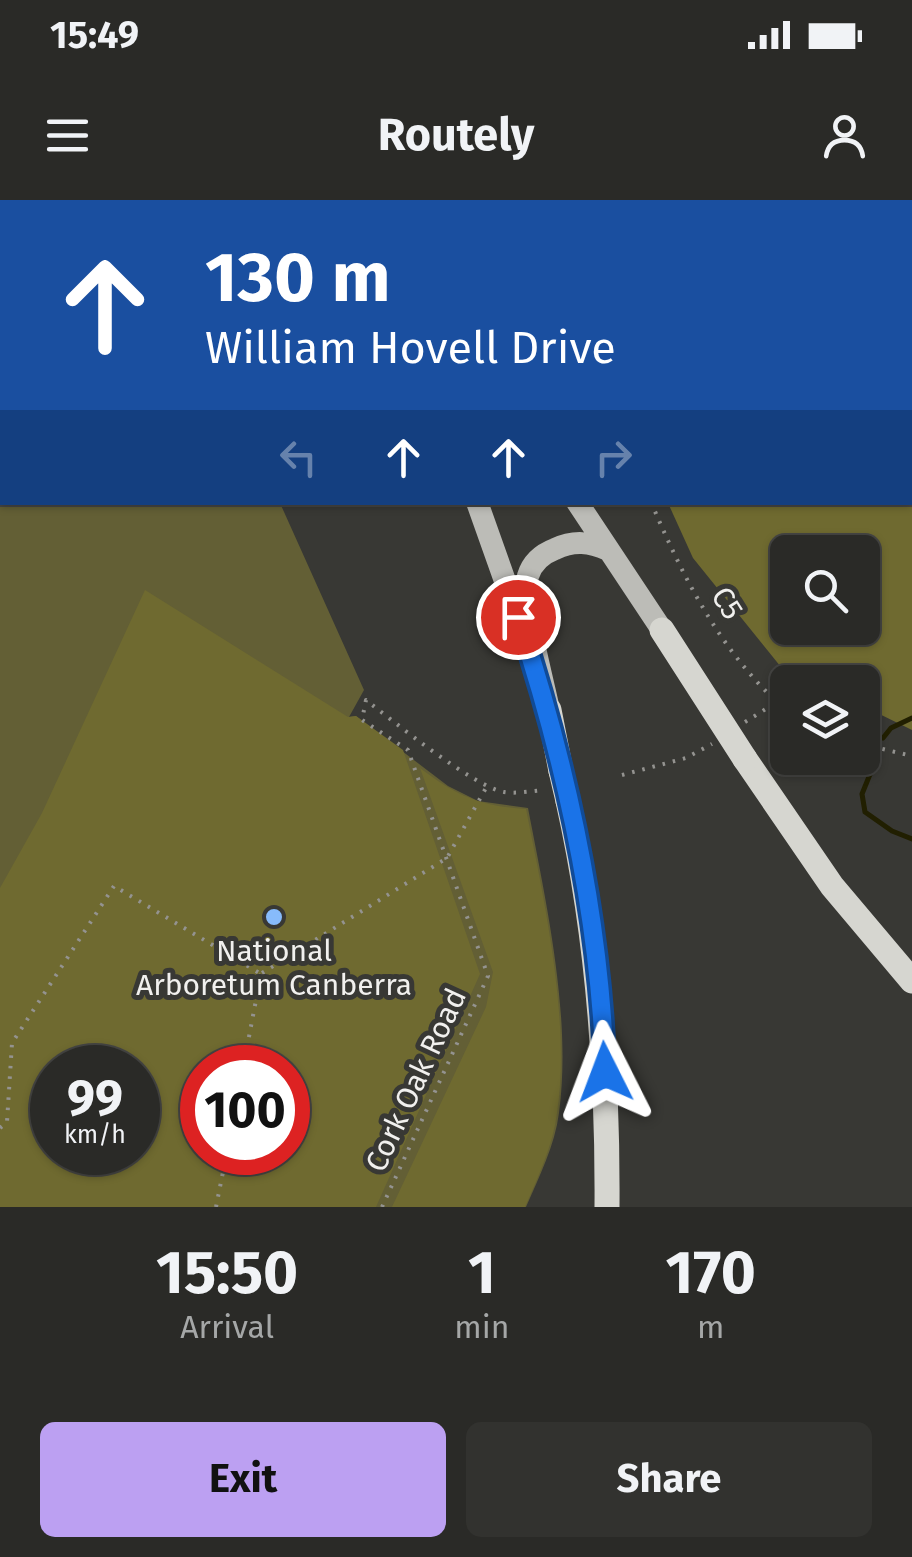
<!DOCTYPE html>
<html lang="en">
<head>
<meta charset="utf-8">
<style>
  :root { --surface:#2a2a27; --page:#32322f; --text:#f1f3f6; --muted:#a5a7a7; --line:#464644; --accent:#bca0f2 }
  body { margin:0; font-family:"Fira Sans",sans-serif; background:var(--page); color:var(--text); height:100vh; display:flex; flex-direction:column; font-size:38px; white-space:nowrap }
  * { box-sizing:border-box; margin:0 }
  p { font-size:32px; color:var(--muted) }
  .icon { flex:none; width:55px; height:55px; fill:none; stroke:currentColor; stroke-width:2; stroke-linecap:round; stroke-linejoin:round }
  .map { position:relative; height:1007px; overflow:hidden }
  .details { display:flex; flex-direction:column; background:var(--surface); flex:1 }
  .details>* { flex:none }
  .hud { position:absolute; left:0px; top:0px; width:912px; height:305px; box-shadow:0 2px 8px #0004,0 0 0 2px var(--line); background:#1a4fa0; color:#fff; overflow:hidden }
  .tools { position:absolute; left:770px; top:335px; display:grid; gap:20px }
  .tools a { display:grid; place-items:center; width:110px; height:110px; border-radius:15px; background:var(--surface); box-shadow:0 2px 8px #0004,0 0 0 2px var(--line); font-size:50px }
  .speed { position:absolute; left:30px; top:845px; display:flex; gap:20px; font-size:50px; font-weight:700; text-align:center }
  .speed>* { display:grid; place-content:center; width:130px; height:130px; border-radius:50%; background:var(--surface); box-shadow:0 2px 8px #0004,0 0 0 2px var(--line); line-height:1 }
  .speed small { font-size:25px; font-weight:400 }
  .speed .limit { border:15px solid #d22; background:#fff; color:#111 }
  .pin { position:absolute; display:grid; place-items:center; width:85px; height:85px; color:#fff; margin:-42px; border:5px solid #fff; border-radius:50%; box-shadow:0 2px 10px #0007 }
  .me { position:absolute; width:110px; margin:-55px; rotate:357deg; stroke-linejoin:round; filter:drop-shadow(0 0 8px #0008) }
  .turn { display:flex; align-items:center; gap:35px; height:210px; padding:0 40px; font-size:45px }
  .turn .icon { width:130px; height:130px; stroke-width:2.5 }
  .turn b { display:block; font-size:70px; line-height:85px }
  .lanes { display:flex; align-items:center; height:95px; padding:0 40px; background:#0003; justify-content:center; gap:50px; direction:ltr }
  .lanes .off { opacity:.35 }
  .eta { display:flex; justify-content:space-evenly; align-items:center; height:170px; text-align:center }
  .eta b { font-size:60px; font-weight:700; line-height:70px }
  .cta { display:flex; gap:20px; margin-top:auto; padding:20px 40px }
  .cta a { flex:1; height:115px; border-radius:15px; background:var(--accent); color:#111; font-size:40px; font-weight:700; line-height:115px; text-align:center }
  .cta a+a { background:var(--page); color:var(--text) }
  .status { display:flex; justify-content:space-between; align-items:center; height:70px; padding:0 50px; background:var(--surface); direction:ltr }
  .status svg { height:28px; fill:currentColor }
  header { display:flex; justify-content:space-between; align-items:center; height:130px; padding:0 40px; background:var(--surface); font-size:45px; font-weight:700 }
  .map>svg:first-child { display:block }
  .green { fill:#635f35; fill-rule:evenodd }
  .forest { fill:#6f6a30; fill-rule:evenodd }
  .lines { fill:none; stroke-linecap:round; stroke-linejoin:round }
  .stream { stroke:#211f01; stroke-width:5 }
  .path { stroke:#949390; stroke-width:4; stroke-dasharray:2.5 8; stroke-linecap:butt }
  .primary { stroke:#bcbcb7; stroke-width:22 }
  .motorway { stroke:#d6d6d0; stroke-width:25 }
  .motorway-bridge { stroke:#d6d6d0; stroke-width:25 }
  .route-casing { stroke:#114b97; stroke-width:25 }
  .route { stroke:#1a73e8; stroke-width:18 }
  .poi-dot { fill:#87bbfb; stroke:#383834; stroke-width:4 }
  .labels { text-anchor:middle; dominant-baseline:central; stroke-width:10; stroke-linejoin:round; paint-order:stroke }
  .street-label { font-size:30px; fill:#f1f0ee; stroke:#383834 }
  .poi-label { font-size:30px; fill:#f1f0ee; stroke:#383834 }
</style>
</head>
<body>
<div class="status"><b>15:49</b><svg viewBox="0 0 49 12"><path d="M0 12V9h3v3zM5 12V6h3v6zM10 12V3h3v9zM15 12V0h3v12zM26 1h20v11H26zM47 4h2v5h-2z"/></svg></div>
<header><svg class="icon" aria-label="menu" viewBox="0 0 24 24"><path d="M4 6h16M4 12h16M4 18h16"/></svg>Routely<svg class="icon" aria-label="person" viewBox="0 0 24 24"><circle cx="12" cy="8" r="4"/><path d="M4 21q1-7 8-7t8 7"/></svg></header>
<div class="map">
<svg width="912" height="1007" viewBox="0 0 912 1007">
  <rect width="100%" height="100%" fill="#383834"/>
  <!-- green -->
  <path class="green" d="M0 0 117 2H2V302L280 303 364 490 349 517 356 516 448 586 478 601 528 608C546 702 572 817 559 913 555 945 539 977 526 1007H0ZM52 868H138V952H52ZM202 868H288V952H202Z"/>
  <!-- forest -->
  <path class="forest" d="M910 212 912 215V530L863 506 862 482H796L789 477 693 358 668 303 910 302ZM788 352H862V428H788Z
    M145 390 348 517 356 516 403 550 480 774 376 1007H0V688L42 613ZM52 868H138V952H52ZM202 868H288V952H202Z
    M420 568C457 596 480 606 526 609 544 699 571 822 557 913 553 945 538 977 525 1007H392L486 807 493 772Z"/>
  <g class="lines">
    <!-- stream -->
    <path class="stream" d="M861 0H872
      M910 6 912 14
      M883 538 891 528 912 518
      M877 557 862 594 865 612 892 631 912 639"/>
    <!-- path -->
    <path class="path" d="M519 0 520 2
      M855 0 856 2
      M910 143 912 147
      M651 302C684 380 723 456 788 512
      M745 522 777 502
      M862 544 912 556
      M622 575 686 558 712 544
      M262 773 447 658 487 586
      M243 868 261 774
      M0 928 7 922 12 843 114 686 261 774
      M216 1007 227 952
      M382 1007 488 776 408 550 362 520 366 500C393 521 474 587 504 592 516 594 531 591 544 590"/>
    <!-- primary -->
    <path class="primary" d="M335 0 336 2
      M378 0 379 2
      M477 302 521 426
      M577 302 662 430
      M549 510C543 479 521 403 528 376 532 363 542 354 555 349 574 340 590 342 608 350"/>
    <!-- motorway -->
    <path class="motorway" d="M549 510 561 571
      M745 559 832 686 912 781
      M568 601C598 735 608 870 607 1007"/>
    <!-- motorway-bridge -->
    <path class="motorway-bridge" d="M662 430 745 559
      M561 571 568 601"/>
  </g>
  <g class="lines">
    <!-- route casing -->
    <g class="route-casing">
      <path id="route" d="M518 417C566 563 600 718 605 872"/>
    </g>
    <!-- route -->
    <use href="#route" class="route"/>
  </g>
  <!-- markers -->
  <circle class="poi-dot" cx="274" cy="717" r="10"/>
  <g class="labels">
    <!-- street labels -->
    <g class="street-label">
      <text transform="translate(727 403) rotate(58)">C5</text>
      <text transform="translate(416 880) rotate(-65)">Cork Oak Road</text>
    </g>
    <!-- poi labels -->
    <g class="poi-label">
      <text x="274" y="751">National<tspan x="274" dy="34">Arboretum Canberra</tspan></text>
    </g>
  </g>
</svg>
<div class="tools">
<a><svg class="icon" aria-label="search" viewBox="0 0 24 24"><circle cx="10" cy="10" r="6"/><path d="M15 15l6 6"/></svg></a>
<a><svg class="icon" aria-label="layers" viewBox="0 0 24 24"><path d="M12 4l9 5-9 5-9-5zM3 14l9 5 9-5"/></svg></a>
</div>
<div class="speed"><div>99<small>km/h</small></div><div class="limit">100</div></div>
<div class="pin" style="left:518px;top:417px;background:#d93025"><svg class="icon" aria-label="arrive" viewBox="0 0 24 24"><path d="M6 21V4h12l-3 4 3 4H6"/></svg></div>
<svg class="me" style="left:605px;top:872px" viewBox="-20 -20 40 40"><path d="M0-17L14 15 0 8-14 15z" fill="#1a73e8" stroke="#fff" stroke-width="4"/></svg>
<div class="hud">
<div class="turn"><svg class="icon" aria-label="ahead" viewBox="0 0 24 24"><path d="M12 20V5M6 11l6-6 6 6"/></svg><div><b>130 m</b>William Hovell Drive</div></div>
<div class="lanes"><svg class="icon off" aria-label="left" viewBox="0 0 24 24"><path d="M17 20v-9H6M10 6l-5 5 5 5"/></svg><svg class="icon" aria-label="ahead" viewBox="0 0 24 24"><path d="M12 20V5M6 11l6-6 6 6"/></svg><svg class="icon" aria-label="ahead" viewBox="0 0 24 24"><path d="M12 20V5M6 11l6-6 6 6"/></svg><svg class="icon off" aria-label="right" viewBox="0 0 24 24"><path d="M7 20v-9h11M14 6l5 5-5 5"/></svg></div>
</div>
</div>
<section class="details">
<div class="eta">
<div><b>15:50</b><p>Arrival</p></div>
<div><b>1</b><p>min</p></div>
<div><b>170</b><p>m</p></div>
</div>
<div class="cta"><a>Exit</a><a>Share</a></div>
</section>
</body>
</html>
